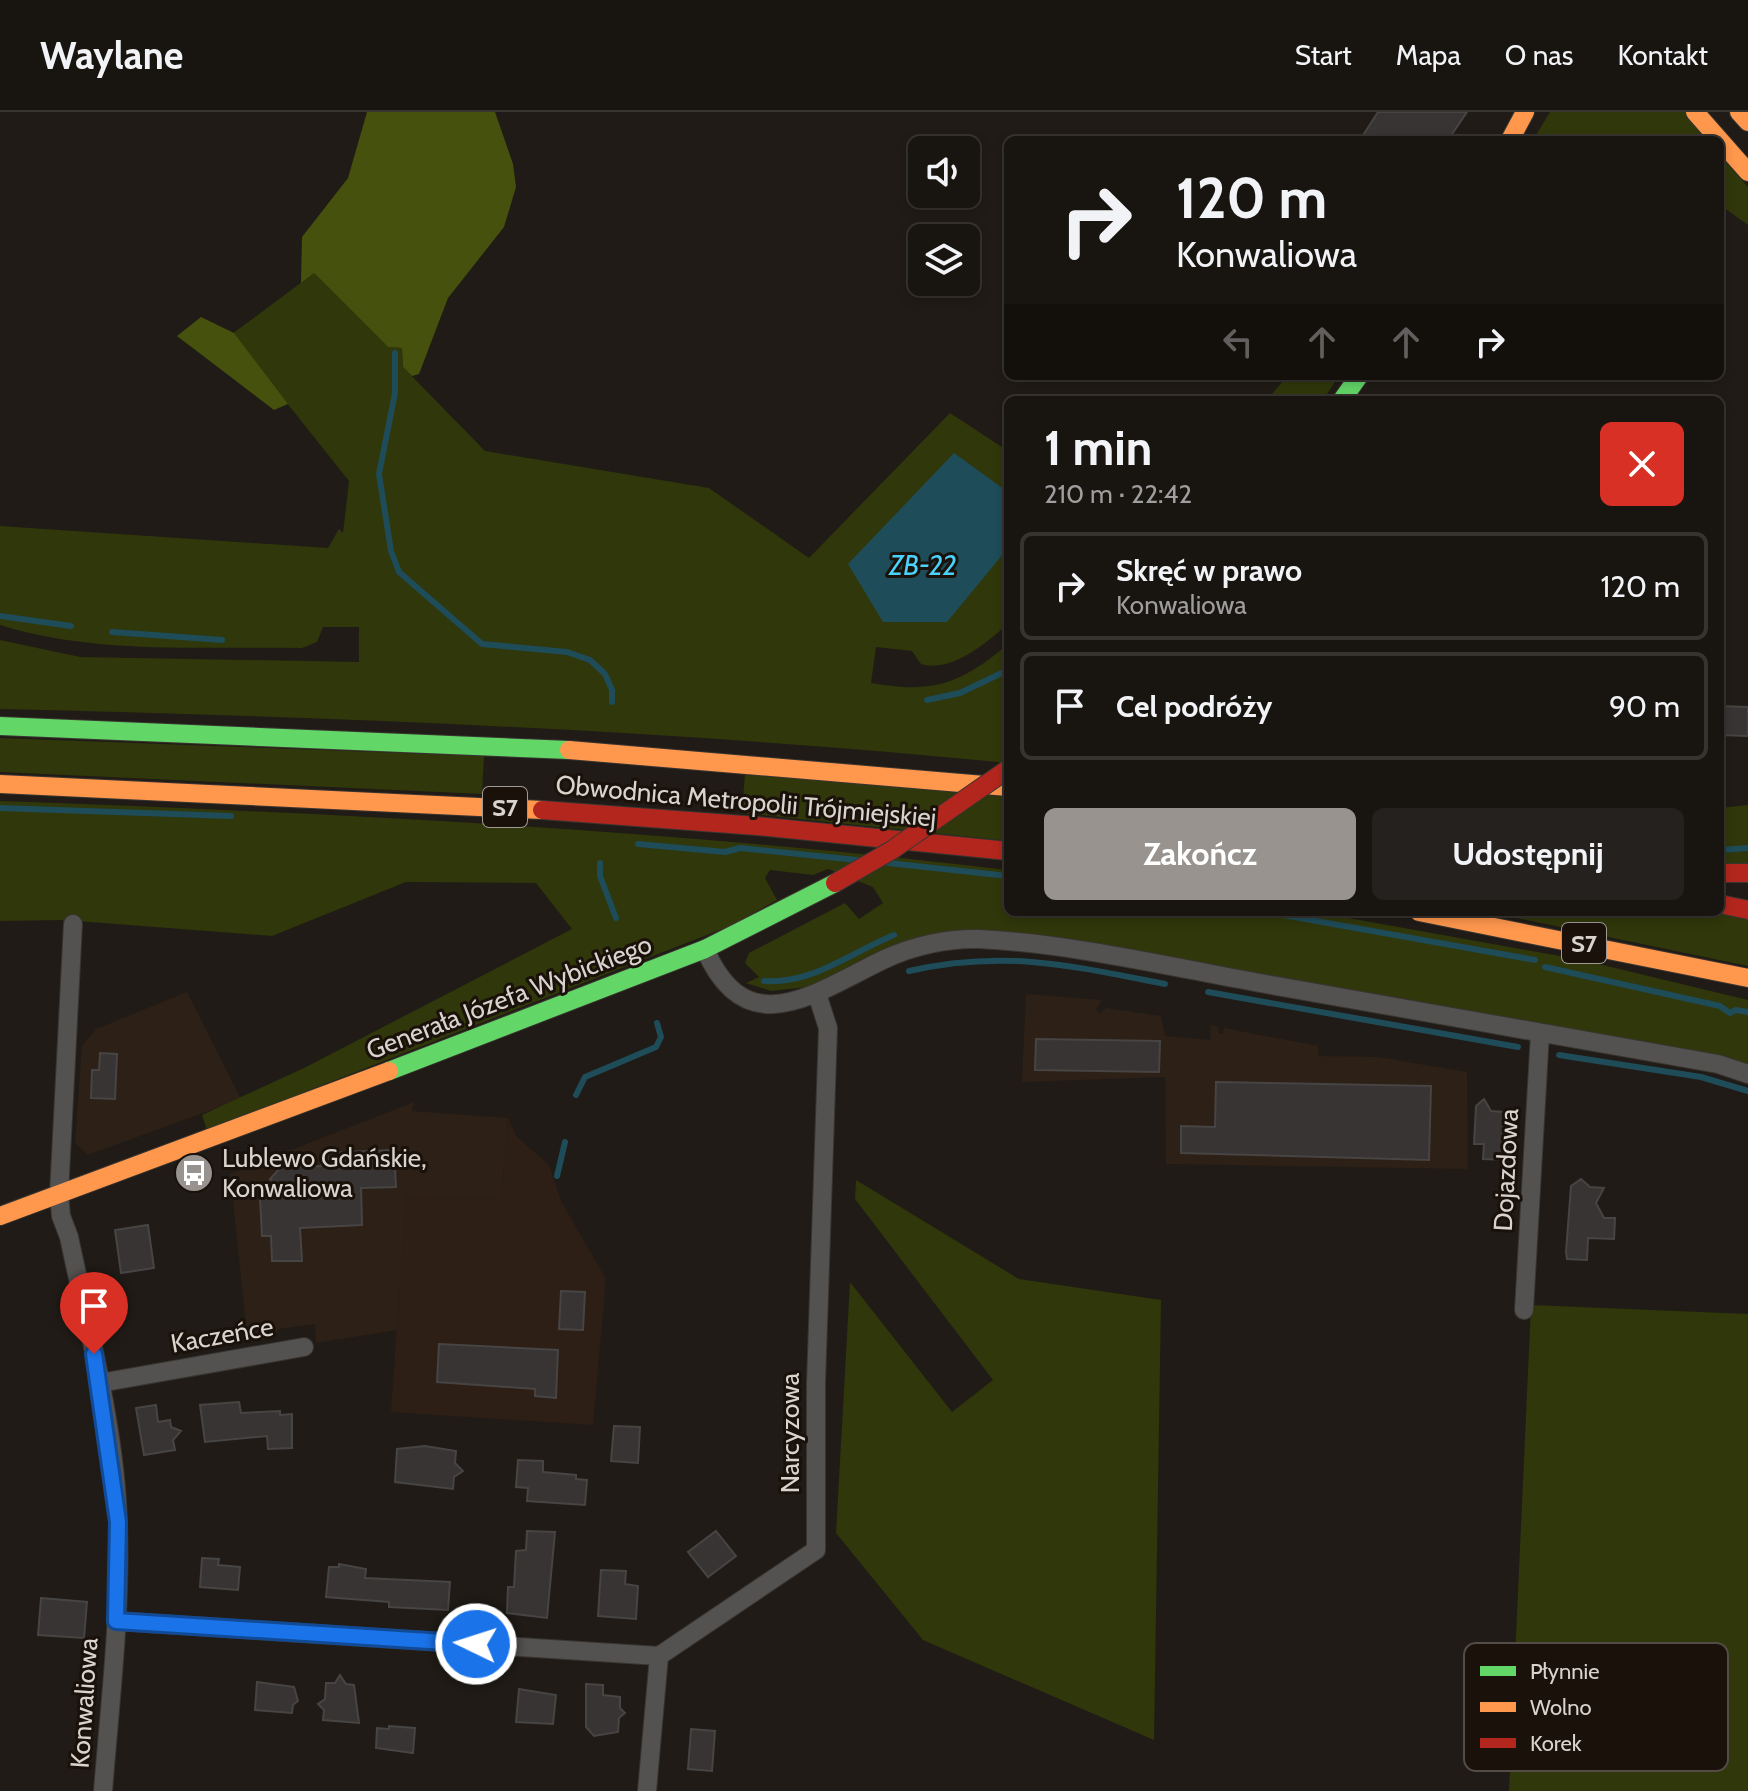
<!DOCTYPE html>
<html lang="pl">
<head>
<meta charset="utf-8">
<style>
  :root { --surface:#181410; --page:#25211e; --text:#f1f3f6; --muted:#9f9e9f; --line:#363330; --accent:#98938e }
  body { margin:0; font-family:Cabin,sans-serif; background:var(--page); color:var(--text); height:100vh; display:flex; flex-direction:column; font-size:30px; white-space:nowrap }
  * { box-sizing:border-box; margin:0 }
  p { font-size:26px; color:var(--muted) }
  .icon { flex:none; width:44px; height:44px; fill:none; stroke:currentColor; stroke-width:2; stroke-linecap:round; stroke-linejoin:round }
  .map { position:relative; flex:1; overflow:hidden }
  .drawer { position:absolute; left:1004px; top:284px; width:720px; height:520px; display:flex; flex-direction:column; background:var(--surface); border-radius:12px; box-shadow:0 4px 12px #0003,0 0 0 2px var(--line) }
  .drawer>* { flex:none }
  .guide { position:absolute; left:1004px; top:24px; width:720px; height:244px; border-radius:12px; box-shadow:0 4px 12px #0003,0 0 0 2px var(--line); background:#181410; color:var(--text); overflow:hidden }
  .fabs { position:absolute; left:908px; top:24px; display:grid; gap:16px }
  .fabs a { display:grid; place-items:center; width:72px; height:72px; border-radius:12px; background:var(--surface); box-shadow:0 4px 12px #0003,0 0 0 2px var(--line); font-size:40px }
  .pin { position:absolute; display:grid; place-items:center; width:68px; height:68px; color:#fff; margin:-82px -34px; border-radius:50% 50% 50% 0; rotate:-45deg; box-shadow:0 0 8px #0007 }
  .pin .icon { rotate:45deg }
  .me { position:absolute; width:88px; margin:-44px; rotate:274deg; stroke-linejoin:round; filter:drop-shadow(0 0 6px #0008) }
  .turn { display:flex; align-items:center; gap:28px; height:168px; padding:0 40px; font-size:36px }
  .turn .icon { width:104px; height:104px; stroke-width:2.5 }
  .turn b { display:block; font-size:56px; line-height:68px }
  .lanes { display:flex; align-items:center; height:76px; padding:0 40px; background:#0003; justify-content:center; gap:40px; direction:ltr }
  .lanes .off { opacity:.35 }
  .round { display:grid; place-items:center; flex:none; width:84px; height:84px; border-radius:12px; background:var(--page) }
  .head { display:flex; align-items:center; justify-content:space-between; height:136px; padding:0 40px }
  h1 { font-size:48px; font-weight:700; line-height:60px }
  .action { display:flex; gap:16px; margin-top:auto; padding:16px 40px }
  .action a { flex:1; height:92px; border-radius:12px; background:var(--accent); color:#fff; font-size:32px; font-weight:700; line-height:92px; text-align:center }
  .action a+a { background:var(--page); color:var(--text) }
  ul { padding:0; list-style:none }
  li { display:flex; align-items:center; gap:24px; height:108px; margin:0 16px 12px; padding:0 24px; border:4px solid var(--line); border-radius:12px }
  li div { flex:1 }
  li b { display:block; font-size:30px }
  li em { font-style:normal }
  header { display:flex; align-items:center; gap:48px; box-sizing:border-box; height:112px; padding:0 40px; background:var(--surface); border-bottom:2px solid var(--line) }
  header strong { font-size:38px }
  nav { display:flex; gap:44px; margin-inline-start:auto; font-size:28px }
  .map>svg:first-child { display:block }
  .commercial { fill:#2d1f15 }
  .built { fill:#2d2016 }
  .green { fill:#30370a }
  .forest { fill:#45510c }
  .water { fill:#1e4c59 }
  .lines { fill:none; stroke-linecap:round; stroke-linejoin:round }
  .stream { stroke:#1e4c59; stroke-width:6 }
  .building { fill:#373433; stroke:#474444; stroke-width:2 }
  .street-casing { stroke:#393531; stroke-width:20 }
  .fast-casing { stroke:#393531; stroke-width:20 }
  .slow-casing { stroke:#393531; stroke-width:20 }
  .jam-casing { stroke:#393531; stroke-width:20 }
  .street { stroke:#535250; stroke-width:18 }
  .fast { stroke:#63d668; stroke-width:18 }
  .slow { stroke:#ff974d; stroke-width:18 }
  .jam { stroke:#b3261e; stroke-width:18 }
  .jam-bridge-casing { stroke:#393531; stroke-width:20; stroke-linecap:butt }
  .jam-bridge { stroke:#b3261e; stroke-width:18 }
  .route-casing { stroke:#114b97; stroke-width:20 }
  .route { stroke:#1a73e8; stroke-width:14 }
  .labels { text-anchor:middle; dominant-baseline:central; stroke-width:6; stroke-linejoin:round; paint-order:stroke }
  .shield { fill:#1a110b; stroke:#a09994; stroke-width:2 }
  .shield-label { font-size:24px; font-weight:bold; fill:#d9d3ce }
  .street-label { font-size:26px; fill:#d9d3ce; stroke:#1a110b }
  .poi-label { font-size:26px; fill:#d9d3ce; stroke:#1a110b; text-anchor:start }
  .water-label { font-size:28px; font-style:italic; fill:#49d3fb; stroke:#1a110b }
  .key { fill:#1a110b; stroke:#534b46; stroke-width:2 }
  .key-label { font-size:22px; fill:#d9d3ce }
</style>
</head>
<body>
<header>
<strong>Waylane</strong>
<nav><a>Start</a><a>Mapa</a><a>O nas</a><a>Kontakt</a></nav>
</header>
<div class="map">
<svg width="1748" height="1679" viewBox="0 0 1748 1679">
  <rect width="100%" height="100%" fill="#201b16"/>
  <!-- commercial -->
  <path class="commercial" d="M508 1006 517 1025 549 1053 561 1089 606 1167 593 1313 391 1300 406 1082 501 1087Z"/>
  <!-- built -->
  <path class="built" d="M187 880 241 987 88 1043 75 1031 82 934 96 917Z
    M1026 882 1102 888 1096 897 1100 902 1106 896 1161 904 1165 924 1210 928 1211 913 1218 915 1219 922H1223L1224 916 1318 934 1319 944 1378 945 1467 960 1468 1057 1166 1052 1165 965 1022 970Z
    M414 990 412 999 508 1006 501 1087 406 1083 397 1218 316 1231 315 1212 279 1217 273 1226 248 1230 230 1062Z"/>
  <!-- green -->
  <path class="green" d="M1550 0H1686L1707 28H1669L1666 24 1533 28Z
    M1720 43 1748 75V113L1720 93Z
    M314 161 388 235 402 236 403 255 485 339 709 376 809 446 950 301 1008 339V512C986 531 952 561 921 552L912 539 876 535 871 571C933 582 961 572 1008 532V651C674 618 336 605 0 597V528L80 545 359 550V515H323L317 530 302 536C202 534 96 543 0 513V414L328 436 339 417 343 421 349 369 232 222Z
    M1287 264H1339L1323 288H1267Z
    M0 626 484 644 482 682 0 660Z
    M745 661 1008 685V729L742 701Z
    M0 689C337 701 673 718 1008 758V800H1315L1582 848 1748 888V952L1000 820 807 875 771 879 746 871 759 865 745 851 749 841 845 791 859 807 883 791 873 775 828 757 813 763 770 758 765 766 777 788 730 814 207 1018 202 1003 306 955 572 817 536 771 406 770 272 824 64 808 0 809Z
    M1748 693V752H1720V696Z
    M1488 800H1716L1748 807V854Z
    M856 1068 1019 1167 1161 1188 1154 1628 923 1528 836 1421 850 1170 952 1300 993 1268 855 1087Z
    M1531 1193 1748 1202V1679H1509Z"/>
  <!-- forest -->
  <path class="forest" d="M367 0H495L513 52 516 75 504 115 448 186 419 262 412 264 403 255 402 236 388 235 314 161 301 171 302 125 348 66Z
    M201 205 234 221 288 292 274 298 177 224Z"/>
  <!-- water -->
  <path class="water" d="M954 341 1008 380V436L947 510H883L848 452Z"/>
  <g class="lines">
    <!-- stream -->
    <path class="stream" d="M395 241V281L379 362 391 439 399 460 482 532 567 540 590 548 605 562 612 578V590
      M0 504 71 514
      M112 520 222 528
      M927 588 960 581 1008 558
      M0 696 231 704
      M638 732 725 740 740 736 857 748
      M1720 738 1748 736
      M600 751V764L616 806
      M888 751 1008 764
      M1266 800 1535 848
      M1545 855 1720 894 1730 901 1736 898 1748 900
      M909 859C1004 837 1073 854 1165 872
      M764 869C811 873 852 840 894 823
      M1208 880 1518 935
      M1559 943 1701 965 1748 979
      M576 983 585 965 656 935 661 925 657 911
      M557 1064 565 1030"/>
  </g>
  <!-- building -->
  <path class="building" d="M1378 0H1467L1448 28H1360Z
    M1720 594 1748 595V624L1720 623Z
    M1036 927 1160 929 1159 960 1035 958Z
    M100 941 117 942 115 987 91 986 92 958H99Z
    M1216 970 1431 974 1429 1048 1181 1041V1014L1215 1015Z
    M1484 987 1491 999 1504 1000 1502 1031H1508V1048L1483 1047 1484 1032H1474L1476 994Z
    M394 1038 396 1075 361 1076 362 1113 300 1116 302 1149H272L271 1124H262L260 1086 287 1085 270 1067 281 1055 321 1054V1041Z
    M1581 1067 1590 1075 1604 1076 1596 1091 1604 1106H1615L1614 1127 1588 1126 1587 1148 1567 1147 1566 1140 1571 1074Z
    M148 1113 154 1156 121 1161 115 1118Z
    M561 1179 585 1180 583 1218 559 1217Z
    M439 1232 558 1238 556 1286 535 1284V1277L437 1270Z
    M239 1290 241 1301 280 1299V1303L292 1302V1336L268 1337 267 1324 205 1330 200 1293Z
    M156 1293 158 1310 170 1308 171 1315 181 1319 173 1328 175 1338 144 1343 136 1296Z
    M614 1314 640 1315 638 1351 611 1349Z
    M425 1334 456 1339 455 1351 463 1359 454 1365 453 1377 395 1370 397 1337Z
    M518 1348 543 1349V1360L576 1363V1367L587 1368 585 1393 527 1389 528 1376 516 1375Z
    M527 1419 555 1420 547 1506 507 1501 508 1475H514L516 1439 526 1438Z
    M716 1419 736 1444 708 1465 688 1440Z
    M202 1446 219 1447 218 1453 240 1455 238 1478 200 1475Z
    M339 1452 366 1457 365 1466 450 1470 448 1498 389 1495V1490L326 1485 329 1455H339Z
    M601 1458 626 1459 625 1472 638 1474 636 1507 598 1504Z
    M41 1486 87 1490 84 1526 38 1523Z
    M340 1563 346 1572 354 1573 359 1611 323 1608 324 1598 318 1592 325 1587 326 1571H335Z
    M257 1570 294 1575 298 1589 293 1593 292 1601 255 1598Z
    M586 1572 603 1573V1583L620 1585V1596L625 1601 619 1606 618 1620 594 1624 586 1615Z
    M519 1577 556 1583 553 1612 516 1610Z
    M389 1614 415 1616 413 1641 376 1636 377 1616 389 1617Z
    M691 1617 715 1619 712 1659 688 1657Z"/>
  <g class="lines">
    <!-- street casing -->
    <g class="street-casing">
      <path id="street" d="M73 812 59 1082 61 1104 69 1125C88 1216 116 1320 118 1412 121 1501 110 1591 103 1679
        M705 837C747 935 817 879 885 847 913 834 948 826 979 827 1073 832 1167 854 1260 871 1413 898 1565 925 1718 952L1748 962
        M1524 1198 1540 921
        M100 1271 304 1235
        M116 1509 659 1544
        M647 1679 659 1544 816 1438V1271L828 916 817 882"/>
    </g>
    <!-- fast casing -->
    <g class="fast-casing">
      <path id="fast" d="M1342 288 1359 264
        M0 614 569 638
        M389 959 705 837 835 771"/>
    </g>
    <!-- slow casing -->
    <g class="slow-casing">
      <path id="slow" d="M1695 0 1748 60
        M1739 0 1748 10
        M1510 28 1525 0
        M569 638 1008 675
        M0 672 542 698
        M1419 800 1748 866
        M0 1104 389 959"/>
    </g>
    <!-- jam casing -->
    <g class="jam-casing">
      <path id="jam" d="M542 698 757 714 1008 739
        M1720 761H1748
        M1720 792 1748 798"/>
    </g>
    <!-- street -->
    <use href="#street" class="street"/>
    <!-- fast -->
    <use href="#fast" class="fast"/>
    <!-- slow -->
    <use href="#slow" class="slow"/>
    <!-- jam -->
    <use href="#jam" class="jam"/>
    <!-- jam-bridge casing -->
    <g class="jam-bridge-casing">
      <path id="jam-bridge" d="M835 771 892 738 1008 657"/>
    </g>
    <!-- jam-bridge -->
    <use href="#jam-bridge" class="jam-bridge"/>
  </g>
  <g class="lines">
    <!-- route casing -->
    <g class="route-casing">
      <path id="route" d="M94 1242 118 1410 116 1509 476 1532"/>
    </g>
    <!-- route -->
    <use href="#route" class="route"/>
  </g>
  <!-- icons -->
  <defs>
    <g id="bus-disc" transform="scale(2)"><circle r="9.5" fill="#98938e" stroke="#1a110b"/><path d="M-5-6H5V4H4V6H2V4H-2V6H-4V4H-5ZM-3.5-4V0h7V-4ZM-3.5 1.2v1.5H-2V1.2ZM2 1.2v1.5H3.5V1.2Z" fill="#fff"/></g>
  </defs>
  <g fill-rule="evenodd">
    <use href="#bus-disc" x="194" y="1061"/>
  </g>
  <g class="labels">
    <!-- shield labels -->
    <g class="shield">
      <rect x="483" y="675" width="44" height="40" rx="6"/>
      <rect x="1562" y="811" width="44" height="40" rx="6"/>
    </g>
    <g class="shield-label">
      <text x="505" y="695">S7</text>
      <text x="1584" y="831">S7</text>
    </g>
    <!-- street labels -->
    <g class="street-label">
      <text transform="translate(746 689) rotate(5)">Obwodnica Metropolii Trójmiejskiej</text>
      <text transform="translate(509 885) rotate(-21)">Generała Józefa Wybickiego</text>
      <text transform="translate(1506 1058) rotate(-87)">Dojazdowa</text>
      <text transform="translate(222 1223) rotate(-10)">Kaczeńce</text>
      <text transform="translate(790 1321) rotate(-90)">Narcyzowa</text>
      <text transform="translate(84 1591) rotate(-86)">Konwaliowa</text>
    </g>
    <!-- poi labels -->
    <g class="poi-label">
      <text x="222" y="1046">Lublewo Gdańskie,<tspan x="222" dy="30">Konwaliowa</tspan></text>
    </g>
    <!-- water labels -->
    <g class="water-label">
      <text x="923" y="453">ZB-22</text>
    </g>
  </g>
  <!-- legend -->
  <rect x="1464" y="1531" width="264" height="128" rx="12" class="key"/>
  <rect x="1480" y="1554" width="36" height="10" fill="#63d668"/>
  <rect x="1480" y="1590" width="36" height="10" fill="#ff974d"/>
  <rect x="1480" y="1626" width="36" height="10" fill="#b3261e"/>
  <g class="key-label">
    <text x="1530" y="1567">Płynnie</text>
    <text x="1530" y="1603">Wolno</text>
    <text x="1530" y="1639">Korek</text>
  </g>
</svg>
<div class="fabs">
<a><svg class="icon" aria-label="sound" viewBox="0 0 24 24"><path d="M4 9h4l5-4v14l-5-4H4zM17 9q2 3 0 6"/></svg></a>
<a><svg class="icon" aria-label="layers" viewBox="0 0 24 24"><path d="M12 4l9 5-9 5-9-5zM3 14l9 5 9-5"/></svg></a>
</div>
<div class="pin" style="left:94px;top:1242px;background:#d93025"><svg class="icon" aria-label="arrive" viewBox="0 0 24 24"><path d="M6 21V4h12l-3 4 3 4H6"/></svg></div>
<svg class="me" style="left:476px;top:1532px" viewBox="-20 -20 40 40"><circle r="17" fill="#1a73e8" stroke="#fff" stroke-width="3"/><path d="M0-11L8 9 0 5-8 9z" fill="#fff"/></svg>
<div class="guide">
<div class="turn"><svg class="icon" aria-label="right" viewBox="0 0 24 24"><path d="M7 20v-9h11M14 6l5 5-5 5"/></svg><div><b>120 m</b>Konwaliowa</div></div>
<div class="lanes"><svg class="icon off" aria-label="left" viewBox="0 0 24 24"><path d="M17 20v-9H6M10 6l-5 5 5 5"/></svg><svg class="icon off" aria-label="ahead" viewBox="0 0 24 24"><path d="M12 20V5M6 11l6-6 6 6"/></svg><svg class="icon off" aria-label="ahead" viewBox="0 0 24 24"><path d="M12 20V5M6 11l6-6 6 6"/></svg><svg class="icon" aria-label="right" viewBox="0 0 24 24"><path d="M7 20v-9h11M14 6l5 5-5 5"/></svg></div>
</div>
<section class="drawer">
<div class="head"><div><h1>1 min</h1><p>210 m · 22:42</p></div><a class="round" style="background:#d93025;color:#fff"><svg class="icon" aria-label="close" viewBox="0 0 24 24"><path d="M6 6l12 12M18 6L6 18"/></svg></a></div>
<ul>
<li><svg class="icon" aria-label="right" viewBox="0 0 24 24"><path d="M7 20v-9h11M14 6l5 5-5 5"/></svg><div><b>Skręć w prawo</b><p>Konwaliowa</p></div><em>120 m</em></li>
<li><svg class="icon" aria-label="arrive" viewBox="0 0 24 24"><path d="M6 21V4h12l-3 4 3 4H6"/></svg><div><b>Cel podróży</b></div><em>90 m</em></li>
</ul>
<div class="action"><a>Zakończ</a><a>Udostępnij</a></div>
</section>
</div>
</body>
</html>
